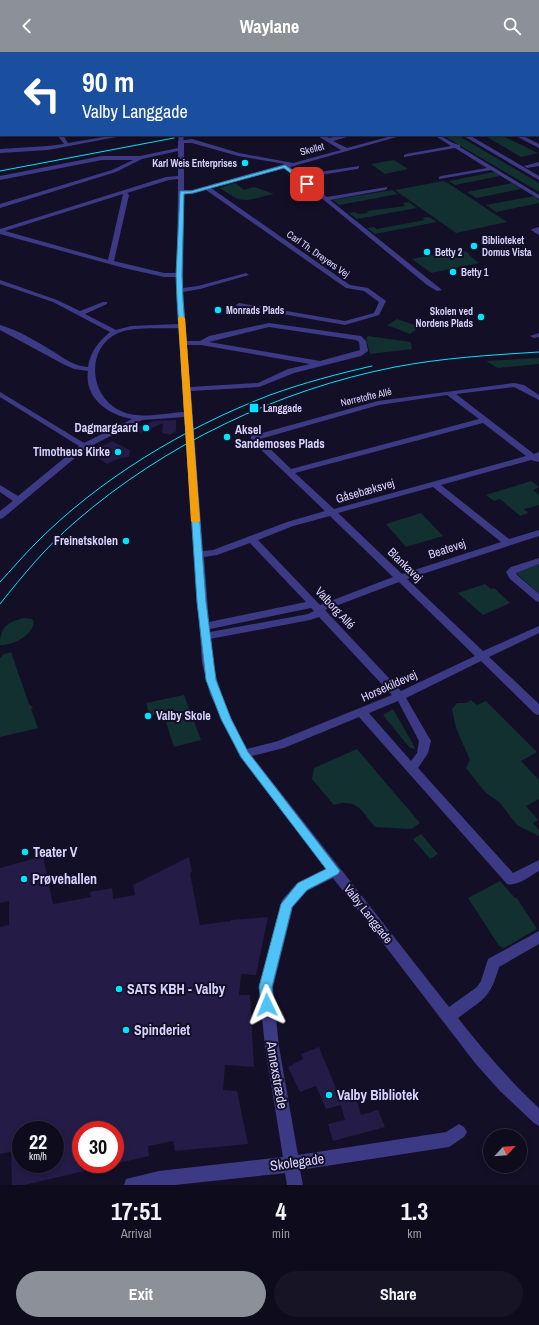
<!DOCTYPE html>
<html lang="en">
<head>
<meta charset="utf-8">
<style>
  :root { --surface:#0e0b1c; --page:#171425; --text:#f1f3f6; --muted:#9b9ba3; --line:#2e2b3b; --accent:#8c9099 }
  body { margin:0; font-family:"Archivo Narrow",sans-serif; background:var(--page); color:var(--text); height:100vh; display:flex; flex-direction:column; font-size:15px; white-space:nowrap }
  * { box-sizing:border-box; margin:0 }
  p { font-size:13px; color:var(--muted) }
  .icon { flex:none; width:22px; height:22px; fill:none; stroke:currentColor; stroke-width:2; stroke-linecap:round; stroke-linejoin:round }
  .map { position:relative; height:1133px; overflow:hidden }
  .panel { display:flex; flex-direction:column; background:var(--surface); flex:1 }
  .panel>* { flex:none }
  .banner { position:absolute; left:0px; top:0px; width:539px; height:84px; box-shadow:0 2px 6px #0003,0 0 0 1px var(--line); background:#1a4fa0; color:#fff; overflow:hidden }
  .needle { width:26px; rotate:64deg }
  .fabs { position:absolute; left:483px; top:1077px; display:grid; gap:8px }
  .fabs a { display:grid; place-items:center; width:44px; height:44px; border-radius:50%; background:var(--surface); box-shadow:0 2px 6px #0003,0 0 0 1px var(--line); font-size:20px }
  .speed { position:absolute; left:12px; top:1069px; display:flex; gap:8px; font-size:20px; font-weight:700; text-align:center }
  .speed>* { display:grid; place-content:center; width:52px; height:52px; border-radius:50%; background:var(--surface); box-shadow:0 2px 6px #0003,0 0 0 1px var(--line); line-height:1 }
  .speed small { font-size:10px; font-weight:400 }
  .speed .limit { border:6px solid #d22; background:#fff; color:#111 }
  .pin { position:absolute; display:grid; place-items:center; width:34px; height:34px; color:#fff; margin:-17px; border-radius:8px; box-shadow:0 2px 6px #0006 }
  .me { position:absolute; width:44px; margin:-22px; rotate:358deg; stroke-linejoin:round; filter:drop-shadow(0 0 3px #0008) }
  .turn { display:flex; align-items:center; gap:14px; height:84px; padding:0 16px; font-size:18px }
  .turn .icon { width:52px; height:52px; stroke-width:2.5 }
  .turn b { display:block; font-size:28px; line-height:34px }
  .eta { display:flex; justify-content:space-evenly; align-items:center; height:68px; text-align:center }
  .eta b { font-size:24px; font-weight:800; line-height:28px }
  .cta { display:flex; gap:8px; margin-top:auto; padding:8px 16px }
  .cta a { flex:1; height:46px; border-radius:24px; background:var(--accent); color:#fff; font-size:16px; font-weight:800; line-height:46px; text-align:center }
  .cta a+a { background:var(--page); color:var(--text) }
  header { display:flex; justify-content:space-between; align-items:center; height:52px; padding:0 16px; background:var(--accent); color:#fff; font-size:18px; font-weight:800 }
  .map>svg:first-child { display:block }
  .green { fill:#12302f }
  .building { fill:#241b47; fill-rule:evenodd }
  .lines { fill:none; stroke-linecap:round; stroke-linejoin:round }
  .minor { fill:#3d3a85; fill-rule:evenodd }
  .major { fill:#c25bff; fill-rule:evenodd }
  .tram { stroke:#00e5ff; stroke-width:1 }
  .minor-bridge { stroke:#3d3a85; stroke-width:5 }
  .route { fill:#4fc3f7; stroke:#337fa1 }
  .slow { fill:#f59e0b }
  .poi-dot { fill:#00e5ff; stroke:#130f26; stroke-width:1.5 }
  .labels { text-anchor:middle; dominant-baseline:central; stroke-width:4; stroke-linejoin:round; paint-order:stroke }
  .far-street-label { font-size:10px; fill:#d9d4ff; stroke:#130f26 }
  .far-poi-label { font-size:10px; font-weight:bold; fill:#d9d4ff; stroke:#130f26; text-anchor:start }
  .poi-label { font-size:12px; font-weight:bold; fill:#d9d4ff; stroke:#130f26; text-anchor:end }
  .street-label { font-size:12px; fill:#d9d4ff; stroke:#130f26 }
  .near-poi-label { font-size:14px; font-weight:bold; fill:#d9d4ff; stroke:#130f26; text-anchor:start }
  .near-street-label { font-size:14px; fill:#d9d4ff; stroke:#130f26 }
</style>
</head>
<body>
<header><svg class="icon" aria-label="back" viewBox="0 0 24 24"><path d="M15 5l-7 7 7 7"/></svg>Waylane<svg class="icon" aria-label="search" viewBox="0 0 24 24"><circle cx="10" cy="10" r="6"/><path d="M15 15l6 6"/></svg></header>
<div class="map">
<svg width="539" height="1133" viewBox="0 0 539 1133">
  <rect width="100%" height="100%" fill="#130f26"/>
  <!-- green -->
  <path class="green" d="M449 83 459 84 539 131V140L444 84Z
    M501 83 538 101 521 105 487 85Z
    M394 108 408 117 385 122 371 112Z
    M494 120 500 124 455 133 449 129Z
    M443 129 448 131 507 170 456 181 395 138Z
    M235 131 244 138 254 135 274 142C245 148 245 154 220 136Z
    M512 131 521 137 476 146 467 140Z
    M392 138 398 142 339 153 333 148Z
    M534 144 539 148V151L496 160 486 153Z
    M409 150 417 156 357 167 349 161 355 160 358 162 368 161 367 159 405 154 403 151Z
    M429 165 437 170 375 182 367 176 374 175 377 177 425 168 422 166Z
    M460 197 469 201V203L479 211 431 221 412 207Z
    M397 267 420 275 410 282 387 273Z
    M368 284 411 290 412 297 370 302 366 287Z
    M539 306V312L498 316 486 309Z
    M531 429 539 435 533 438 539 443V453L524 457 528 461 520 464 500 447 494 449 486 443Z
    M421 461 443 484 406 495 386 472Z
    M539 512V542L516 521Z
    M485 532 491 537 494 536 510 551 483 563 458 541Z
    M24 566 32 567 34 570C32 584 12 594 0 593 0 575 7 570 24 566Z
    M11 600 29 652 33 656 31 657 38 676 0 685V606L4 602Z
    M184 643 201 688 174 695 163 661 150 664 146 651Z
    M471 648 477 653 486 649 537 700 521 709 539 728V747L526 754 538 768 533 771 539 778V784L517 773 499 750 485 740 466 716 470 708 456 676 452 657 457 651H466Z
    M393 657 414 694 415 697 410 696 383 663Z
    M357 697 420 771 411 777 375 775C361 759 358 746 334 753L312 727 314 716Z
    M421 782 438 802 430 807 413 787Z
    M500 829 515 846H517L537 877 504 896 499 894 468 846Z"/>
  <!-- building -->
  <path class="building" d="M176 368V379L170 383 162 381 163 371 141 381 134 376 154 369Z
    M112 389 130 398 129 405 120 406 107 412 95 404 104 399 99 395Z
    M43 804 53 852 91 845 90 840 112 836 113 847 135 843 133 833 189 805 192 820 190 821 200 873 231 869V868L268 865 256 923 241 922 239 943H250L254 1015 225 1013 223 1038 237 1039 248 1092 175 1099 173 1089 148 1094 149 1104 115 1112V1078H81V1112H101L102 1115 24 1133H12L11 1100 0 1102V875L9 873V849L0 851V816ZM21 1078H55V1112H21Z
    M319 995 341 1049 356 1046 361 1063 378 1058 385 1075 333 1089 328 1072 345 1068 341 1053 326 1057 316 1034 300 1040 288 1015 303 1007 301 1002Z"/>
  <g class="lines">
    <!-- minor -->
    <path class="minor" d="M178 0H201L202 1H179Z
      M275 0H280L281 1H276Z
      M331 0H336L337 1H332Z
      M538 7H539V9H538Z
      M0 65H1V67H0Z
      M57 83H63L68 91 115 83H127L48 98 0 101V97L48 94 64 92Z
      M316 83H323L329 86 344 83H354L333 89 347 96 395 83H404L290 115 300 123 359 114V116L357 117 303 126 327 145 387 135V137L385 138 330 148 442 238 437 239 427 233 285 116 211 136 350 233 368 236 386 249 379 263 345 273 237 254 236 253 239 251 345 269 374 261 379 250 364 239 346 236 206 138 192 142H184L183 236 198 234 246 221 249 223 200 237 183 240 187 289H200L209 284 269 271 361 284 366 289 368 299 361 304 294 321 259 335 191 339 203 499 213 498 287 470 325 459 251 388V384L378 349 514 331 524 333 539 343V348L514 335 456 342 534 402 539 400V410L531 408 441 433 509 487 539 478V484L407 527 483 599 539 574V581L489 605 539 652V663L535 662 481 609 406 646 431 689 428 701 418 716 513 821 539 808V819C530 824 516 835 507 832L359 665 284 696 252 704 449 955 477 935 481 929 488 907 539 879V892L499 915C490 947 483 947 458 966 483 998 509 1028 539 1056V1074L534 1071 500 1039 475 1011 333 826 307 839 293 855 273 935 279 995 298 1103 446 1080 459 1072 464 1075 467 1080 464 1085 449 1095 300 1118 303 1133H287L285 1121 175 1133H124L126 1127 159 1119 283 1105 265 995 259 935 282 848 297 831 326 817 240 705 210 642 202 611 185 365 142 368 87 396 3 466 0 467V459L13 449 0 440V433L18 444 79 394 0 345V340L84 391 132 367C108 363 84 346 88 319L74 317 63 312 0 278V273C18 278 38 290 54 300 65 307 74 314 88 315 90 300 99 289 110 280L53 250 0 232V228L57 248 80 259 103 250H107V252L85 262 116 278 131 274 178 272 177 225H164L124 216 0 182V177L166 125 178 124V99L142 107 116 120 0 156V152L112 118 133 108H102L0 128V124L102 104H140L178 96V89L192 87 239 101 293 111 341 98ZM184 91H192L238 104 285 112 192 138H184ZM178 127 177 221H164L114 209 129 143 127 141 169 128ZM123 142 108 208 5 179ZM269 275 356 288 359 290 360 298 320 309 209 290ZM179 276 184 360C164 361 140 368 121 359 89 345 85 296 118 281 134 274 161 277 179 276ZM187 293H201L310 312 288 317 258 331 190 335ZM447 343 479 367 291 417 260 387 379 353ZM483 371 526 404 334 457 295 421ZM433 435 501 490 402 522 338 461ZM330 464 393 525 320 553 258 488 293 474ZM250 491 306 550 209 570 204 505 217 503ZM399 530 475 604 401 639 325 558ZM311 556 314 559 308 562 210 580V577ZM319 565 392 643 278 689 247 697C226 657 214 632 210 587L310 568ZM398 649 419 689 417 701 411 709 369 661Z
      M434 83C445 83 450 92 460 93V95L539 143V147L491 118 439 127V125L441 124 487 116 455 96 404 105V103L406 102 451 94Z
      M462 83H469L539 124V128Z
      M514 83H521L539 92V96Z
      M539 110V114L527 116 524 114Z
      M539 175V183L531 178 532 177Z
      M539 281V285L534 286 530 284Z
      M539 506V512L516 521 517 523 539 542V550L536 549 510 527 506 520 511 515Z"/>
    <!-- major -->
    <path class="major" d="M0 21H1V23H0Z"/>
    <!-- tram -->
    <path class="tram" d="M189 84 193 83
      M0 119 174 86
      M0 530C12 517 23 504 35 492 99 427 184 376 270 343 303 331 337 322 372 314
      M0 552C23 523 47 494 75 470 165 392 278 338 395 315 442 306 491 303 539 300"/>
    <!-- minor-bridge -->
    <path class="minor-bridge" d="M181 83V89"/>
  </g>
  <!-- route -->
  <path class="route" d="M285 113 309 131V133H305L284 116 193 141 184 142 182 223 183 248 206 550 216 628 231 667 248 700 340 819 338 822 307 838 292 855 272 935 273 953 271 957 267 959 262 957 259 935 281 852 298 831 326 817 241 705 221 667 206 628 197 550 177 248 176 223 180 139H191Z"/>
  <!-- slow -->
  <path class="slow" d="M181 264 185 266 200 469 195 471 191 469 178 266Z"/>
  <!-- markers -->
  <g class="poi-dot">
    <circle cx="245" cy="111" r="4"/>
    <circle cx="474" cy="194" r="4"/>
    <circle cx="427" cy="200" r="4"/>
    <circle cx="453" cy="220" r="4"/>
    <circle cx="218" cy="258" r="4"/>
    <circle cx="481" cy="265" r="4"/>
    <rect x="249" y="351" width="10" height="10" rx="2"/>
    <circle cx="146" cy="376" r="4"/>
    <circle cx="227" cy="385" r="4"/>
    <circle cx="118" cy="400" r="4"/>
    <circle cx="126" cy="489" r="4"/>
    <circle cx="148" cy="664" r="4"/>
    <circle cx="25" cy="800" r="4"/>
    <circle cx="24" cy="827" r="4"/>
    <circle cx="119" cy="937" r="4"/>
    <circle cx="126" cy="978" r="4"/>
    <circle cx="329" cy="1043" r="4"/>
  </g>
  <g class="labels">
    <!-- far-street labels -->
    <g class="far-street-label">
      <text transform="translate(312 97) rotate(-15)">Skellet</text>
      <text transform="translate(318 202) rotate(35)">Carl Th. Dreyers Vej</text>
      <text transform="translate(366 345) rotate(-13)">Nørretofte Allé</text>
    </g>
    <!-- far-poi labels -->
    <g class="far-poi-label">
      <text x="237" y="111" text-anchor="end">Karl Weis Enterprises</text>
      <text x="482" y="188">Biblioteket<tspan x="482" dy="12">Domus Vista</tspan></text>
      <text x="435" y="200">Betty 2</text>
      <text x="461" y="220">Betty 1</text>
      <text x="226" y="258">Monrads Plads</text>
      <text x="473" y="259" text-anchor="end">Skolen ved<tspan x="473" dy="12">Nordens Plads</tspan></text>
      <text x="263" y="356">Langgade</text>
    </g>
    <!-- poi labels -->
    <g class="poi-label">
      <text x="138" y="376">Dagmargaard</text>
      <text x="235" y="378" text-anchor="start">Aksel<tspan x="235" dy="14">Sandemoses Plads</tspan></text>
      <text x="110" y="400">Timotheus Kirke</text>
      <text x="118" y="489">Freinetskolen</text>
      <text x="156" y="664" text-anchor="start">Valby Skole</text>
    </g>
    <!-- street labels -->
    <g class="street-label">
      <text transform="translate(365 439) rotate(-16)">Gåsebæksvej</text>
      <text transform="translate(447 497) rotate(-18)">Beatevej</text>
      <text transform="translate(405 513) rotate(44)">Blankavej</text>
      <text transform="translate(335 556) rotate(47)">Valborg Allé</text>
      <text transform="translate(389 634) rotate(-24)">Horsekildevej</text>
      <text transform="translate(368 862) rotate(52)">Valby Langgade</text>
    </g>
    <!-- near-poi labels -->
    <g class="near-poi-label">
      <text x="33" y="800">Teater V</text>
      <text x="32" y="827">Prøvehallen</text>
      <text x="127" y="937">SATS KBH - Valby</text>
      <text x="134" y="978">Spinderiet</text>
      <text x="337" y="1043">Valby Bibliotek</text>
    </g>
    <!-- near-street labels -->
    <g class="near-street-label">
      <text transform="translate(277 1023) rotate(80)">Annexstræde</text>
      <text transform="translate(297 1110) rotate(-8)">Skolegade</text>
    </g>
  </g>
</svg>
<div class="fabs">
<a><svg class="needle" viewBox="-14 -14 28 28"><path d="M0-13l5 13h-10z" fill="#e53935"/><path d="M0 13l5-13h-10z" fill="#9b9ba3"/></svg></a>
</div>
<div class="speed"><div>22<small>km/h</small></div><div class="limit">30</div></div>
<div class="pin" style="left:307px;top:132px;background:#d93025"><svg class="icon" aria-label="arrive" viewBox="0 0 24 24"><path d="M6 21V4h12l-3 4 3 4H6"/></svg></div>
<svg class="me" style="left:267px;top:953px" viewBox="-20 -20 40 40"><path d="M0-17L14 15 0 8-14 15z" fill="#4fc3f7" stroke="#fff" stroke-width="4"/></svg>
<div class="banner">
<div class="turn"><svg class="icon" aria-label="left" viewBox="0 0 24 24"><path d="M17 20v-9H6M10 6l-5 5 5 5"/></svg><div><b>90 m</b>Valby Langgade</div></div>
</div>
</div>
<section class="panel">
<div class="eta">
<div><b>17:51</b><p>Arrival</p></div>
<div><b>4</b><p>min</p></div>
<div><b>1.3</b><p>km</p></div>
</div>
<div class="cta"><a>Exit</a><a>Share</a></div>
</section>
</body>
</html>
